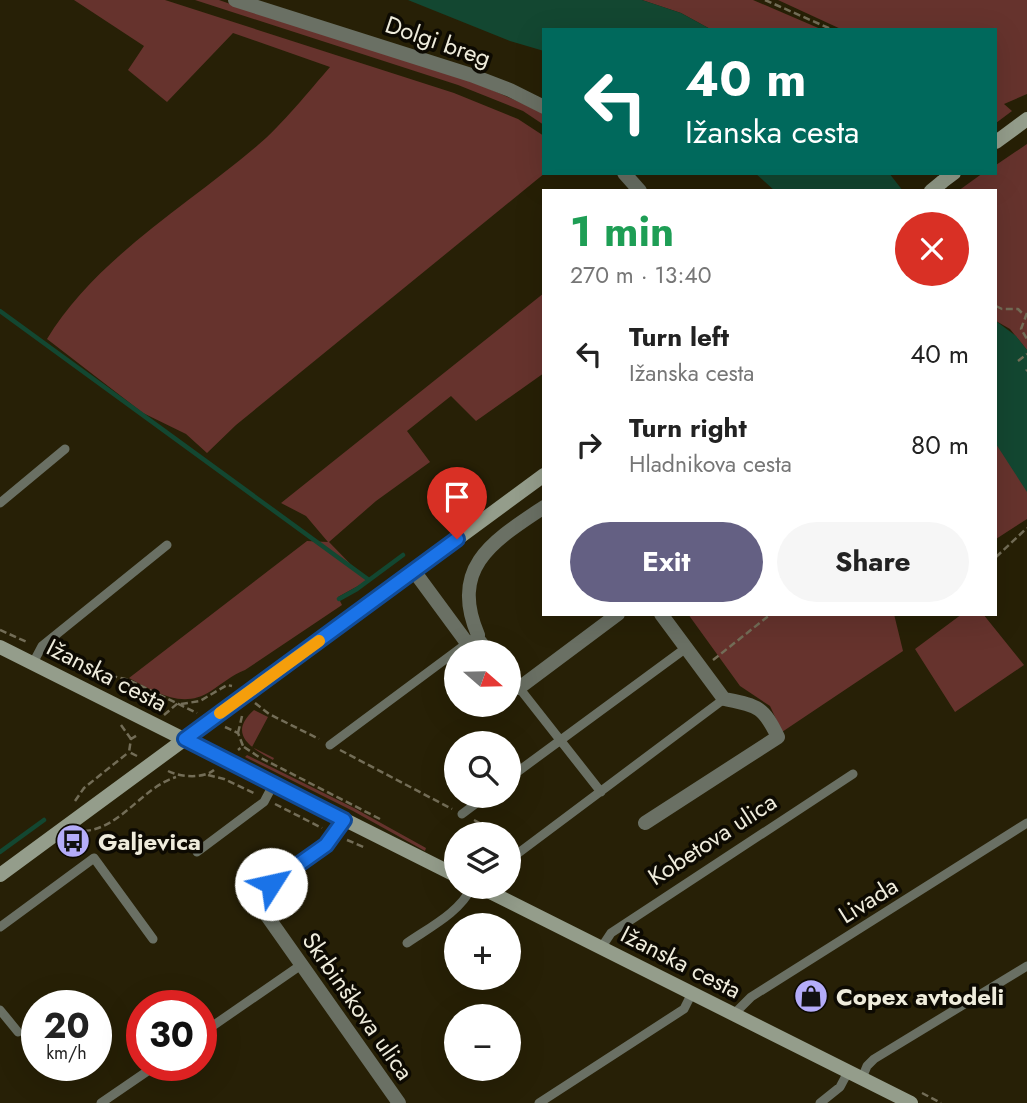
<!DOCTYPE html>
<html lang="en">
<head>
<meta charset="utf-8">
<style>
  :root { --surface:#fff; --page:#f6f6f6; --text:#222; --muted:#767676; --accent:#646083 }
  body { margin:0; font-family:Jost,sans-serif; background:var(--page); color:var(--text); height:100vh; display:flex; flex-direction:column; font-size:26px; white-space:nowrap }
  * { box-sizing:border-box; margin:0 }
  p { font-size:23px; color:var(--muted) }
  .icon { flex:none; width:38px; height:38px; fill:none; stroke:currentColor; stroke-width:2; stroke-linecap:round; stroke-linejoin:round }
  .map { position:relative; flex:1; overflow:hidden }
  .side { position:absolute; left:542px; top:189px; width:455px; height:427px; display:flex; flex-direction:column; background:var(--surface); border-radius:0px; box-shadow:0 7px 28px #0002 }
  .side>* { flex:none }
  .top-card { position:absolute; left:542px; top:28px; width:455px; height:147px; border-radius:0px; box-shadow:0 7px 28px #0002; background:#00695c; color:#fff; overflow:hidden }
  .needle { width:46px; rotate:110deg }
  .tools { position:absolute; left:444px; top:640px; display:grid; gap:14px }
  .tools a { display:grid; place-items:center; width:77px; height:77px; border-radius:50%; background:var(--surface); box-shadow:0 7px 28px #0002; font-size:35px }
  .speed { position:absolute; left:21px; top:990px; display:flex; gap:14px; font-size:35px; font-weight:700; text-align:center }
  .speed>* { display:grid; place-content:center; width:91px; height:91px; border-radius:50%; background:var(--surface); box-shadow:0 7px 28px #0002; line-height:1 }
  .speed small { font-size:18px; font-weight:400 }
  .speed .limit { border:10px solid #d22; background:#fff; color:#111 }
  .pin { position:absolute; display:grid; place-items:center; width:60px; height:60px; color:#fff; margin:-72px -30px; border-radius:50% 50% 50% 0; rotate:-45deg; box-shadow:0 0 7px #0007 }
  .pin .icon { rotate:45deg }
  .me { position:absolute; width:77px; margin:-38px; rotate:55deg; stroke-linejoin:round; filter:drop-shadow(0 0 5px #0008) }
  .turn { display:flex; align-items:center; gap:24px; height:147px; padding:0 28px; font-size:32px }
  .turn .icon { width:91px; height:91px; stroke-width:2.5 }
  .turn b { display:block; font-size:49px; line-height:60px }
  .round { display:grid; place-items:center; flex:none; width:74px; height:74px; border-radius:37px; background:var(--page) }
  .headline { display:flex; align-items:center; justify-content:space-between; height:119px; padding:0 28px }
  h1 { font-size:42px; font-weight:700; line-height:52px; color:#1e9e55 }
  .button { display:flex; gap:14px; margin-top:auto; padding:14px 28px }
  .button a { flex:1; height:80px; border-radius:42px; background:var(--accent); color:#fff; font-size:28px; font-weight:700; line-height:80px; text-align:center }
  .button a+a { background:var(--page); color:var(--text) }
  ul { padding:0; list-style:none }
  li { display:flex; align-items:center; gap:21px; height:91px; padding:0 28px }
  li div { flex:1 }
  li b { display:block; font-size:26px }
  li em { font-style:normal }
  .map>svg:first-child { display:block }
  .green { fill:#66332d }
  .water { fill:#134731 }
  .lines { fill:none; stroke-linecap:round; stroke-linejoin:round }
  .stream { stroke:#134731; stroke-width:4.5 }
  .path { stroke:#736d57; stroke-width:2.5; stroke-dasharray:7 3.5; stroke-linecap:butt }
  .lane { stroke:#6a7064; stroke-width:9 }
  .street { stroke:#6a7064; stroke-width:14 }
  .secondary { stroke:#949d8b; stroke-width:14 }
  .secondary-bridge { stroke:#949d8b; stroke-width:14 }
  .route-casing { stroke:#114b97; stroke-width:18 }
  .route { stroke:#1a73e8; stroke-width:12 }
  .slow { stroke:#f59e0b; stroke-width:12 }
  .labels { text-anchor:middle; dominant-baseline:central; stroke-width:7; stroke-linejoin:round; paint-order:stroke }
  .street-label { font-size:24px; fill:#efecdc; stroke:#0d0a02 }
  .poi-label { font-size:24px; font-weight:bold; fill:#efecdc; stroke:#0d0a02; text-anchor:start }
</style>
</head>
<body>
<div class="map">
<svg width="1027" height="1103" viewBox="0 0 1027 1103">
  <rect width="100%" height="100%" fill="#272006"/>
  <!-- green -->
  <path class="green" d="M74 0H165L454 93 518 119 544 136 545 173 236 425 207 453 186 434 143 413 47 339C95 259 188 205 258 145 281 126 310 90 330 67L233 33 167 102 128 70 144 46Z
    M195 0H219L270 18 449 71 544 113V125L523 111 458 85Z
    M642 0H753L823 30H712L681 13Z
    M778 0H1027V94L1004 104 1012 111 996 123V30H843Z
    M1027 144V350L1010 329 996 321V191H958L983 173H996V165Z
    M544 293V373L476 421 451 396 407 431 430 462 376 501 329 542 367 581 338 597 342 605 245 670C232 675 223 683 211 691 182 710 156 692 129 678L307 541 328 542 306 516 281 503Z
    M996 442 1027 489V519L996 539Z
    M688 614H894L903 651 782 732 770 706 740 686Z
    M962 614H983L1024 665 955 712 915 649Z
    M254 710 268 717 252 747 274 758 273 760C251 748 227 734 254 710Z
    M247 755 354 808 426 848 425 851 353 811 245 757Z"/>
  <!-- water -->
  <path class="water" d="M408 0H642L681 13 712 30H544V51L510 41Z
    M755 173H889L903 191H775Z
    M996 321 1016 336 1027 350V492L996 444Z"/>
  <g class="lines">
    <!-- stream -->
    <path class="stream" d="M0 311 369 580
      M339 599 357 589 403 555
      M0 852 44 820"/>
    <!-- path -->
    <path class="path" d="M765 0 833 30
      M996 306 1002 309H1018L1024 315
      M1027 313 1021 329 1027 339
      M1018 361 1027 354
      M1026 371 1027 370
      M996 557 1027 528
      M0 630 27 642
      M51 655 80 668 129 680 197 713
      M713 660 771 614
      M255 703 269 714 319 739
      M181 704 200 701 227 685 232 686
      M164 715 178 703
      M121 725 131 739
      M225 727 238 733 243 746 238 750
      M238 733 242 716
      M244 747 259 757 380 819
      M340 750 452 809
      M137 756 129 752 131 739 139 734
      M168 771C180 777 203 779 214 770
      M208 775 224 779 256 794
      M75 801 84 788 129 752
      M275 804 322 828
      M474 820 502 835
      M84 831C120 829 143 787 176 777
      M347 840 366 848
      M922 1093 941 1103"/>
    <!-- lane -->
    <path class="lane" d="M0 503 65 449
      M33 663 42 646 167 545
      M509 675 601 792
      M330 745 478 635 492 653
      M509 778 686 648
      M462 814 486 796
      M197 852 264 802 274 783
      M509 860 724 699
      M0 927 94 858 153 939
      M407 943C430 927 459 913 472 887
      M601 948 611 933 853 774
      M0 1010 18 1032
      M734 1014 751 997 1027 823
      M201 1034 301 965
      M862 1078 867 1066 874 1059 1027 966
      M101 1103 155 1066
      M539 1103 684 1009 692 993
      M820 1103 840 1087 848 1072"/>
    <!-- street -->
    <path class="street" d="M235 0 471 75 510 90 544 107
      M624 173 640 191
      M414 571 467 643
      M478 635C449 567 493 541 544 507
      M519 688 618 614
      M344 820 326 845 253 896 399 1103
      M645 823 778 737C763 706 758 706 724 699L661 614"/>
    <!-- secondary -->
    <path class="secondary" d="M996 142 1027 119
      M942 182 954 173
      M0 647 457 876
      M0 875 544 475
      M480 887 911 1103"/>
    <!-- secondary-bridge -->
    <path class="secondary-bridge" d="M931 191 942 182"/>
  </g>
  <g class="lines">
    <!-- route casing -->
    <g class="route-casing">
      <path id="route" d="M271 884 326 845 344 820 185 739 457 539"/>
    </g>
    <!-- route -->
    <use href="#route" class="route"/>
    <!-- slow -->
    <path class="slow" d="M220 713 319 641"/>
  </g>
  <!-- icons -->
  <defs>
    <g id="bus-disc" transform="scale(1.75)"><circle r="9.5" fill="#b4acf9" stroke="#0d0a02"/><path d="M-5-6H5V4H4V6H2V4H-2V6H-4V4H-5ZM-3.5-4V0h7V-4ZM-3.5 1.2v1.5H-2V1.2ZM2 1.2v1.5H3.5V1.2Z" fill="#111"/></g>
    <g id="shop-disc" transform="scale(1.75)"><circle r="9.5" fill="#b4acf9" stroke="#0d0a02"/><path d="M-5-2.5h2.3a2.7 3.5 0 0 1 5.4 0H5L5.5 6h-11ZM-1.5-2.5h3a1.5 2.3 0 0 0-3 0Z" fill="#111"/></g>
  </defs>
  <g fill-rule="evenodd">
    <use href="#bus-disc" x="73" y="841"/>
    <use href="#shop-disc" x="811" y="996"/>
  </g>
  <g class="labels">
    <!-- street labels -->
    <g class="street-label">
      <text transform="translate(438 41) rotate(19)">Dolgi breg</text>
      <text transform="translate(107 675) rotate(27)">Ižanska cesta</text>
      <text transform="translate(712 839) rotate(-33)">Kobetova ulica</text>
      <text transform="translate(868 900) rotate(-32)">Livada</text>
      <text transform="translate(681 962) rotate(27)">Ižanska cesta</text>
      <text transform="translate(358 1006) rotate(55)">Skrbinškova ulica</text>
    </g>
    <!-- poi labels -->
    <g class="poi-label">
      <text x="98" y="841">Galjevica</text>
      <text x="836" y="996">Copex avtodeli</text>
    </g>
  </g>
</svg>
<div class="tools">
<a><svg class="needle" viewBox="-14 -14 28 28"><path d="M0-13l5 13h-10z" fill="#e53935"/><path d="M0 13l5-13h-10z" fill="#767676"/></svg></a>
<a><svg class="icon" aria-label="search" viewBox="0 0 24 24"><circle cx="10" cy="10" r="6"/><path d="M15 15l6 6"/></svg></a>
<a><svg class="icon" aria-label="layers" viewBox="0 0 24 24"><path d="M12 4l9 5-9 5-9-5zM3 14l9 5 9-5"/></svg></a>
<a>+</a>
<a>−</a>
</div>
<div class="speed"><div>20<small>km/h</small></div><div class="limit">30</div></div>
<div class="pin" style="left:457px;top:539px;background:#d93025"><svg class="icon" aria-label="arrive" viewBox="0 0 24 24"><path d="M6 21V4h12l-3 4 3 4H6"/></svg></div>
<svg class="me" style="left:271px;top:884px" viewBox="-20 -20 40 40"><circle r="19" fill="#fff"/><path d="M0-13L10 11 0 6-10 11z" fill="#1a73e8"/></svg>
<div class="top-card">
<div class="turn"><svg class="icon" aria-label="left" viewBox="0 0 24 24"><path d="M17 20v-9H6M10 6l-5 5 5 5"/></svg><div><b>40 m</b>Ižanska cesta</div></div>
</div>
<section class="side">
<div class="headline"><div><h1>1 min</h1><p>270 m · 13:40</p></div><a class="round" style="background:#d93025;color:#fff"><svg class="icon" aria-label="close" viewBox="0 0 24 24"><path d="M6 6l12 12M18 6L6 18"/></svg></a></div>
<ul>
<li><svg class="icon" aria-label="left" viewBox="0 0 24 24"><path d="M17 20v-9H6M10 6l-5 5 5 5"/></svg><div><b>Turn left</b><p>Ižanska cesta</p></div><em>40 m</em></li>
<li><svg class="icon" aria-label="right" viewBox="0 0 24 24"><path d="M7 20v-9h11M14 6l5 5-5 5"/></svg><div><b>Turn right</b><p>Hladnikova cesta</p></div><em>80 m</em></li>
</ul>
<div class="button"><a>Exit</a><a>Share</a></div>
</section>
</div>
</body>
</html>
